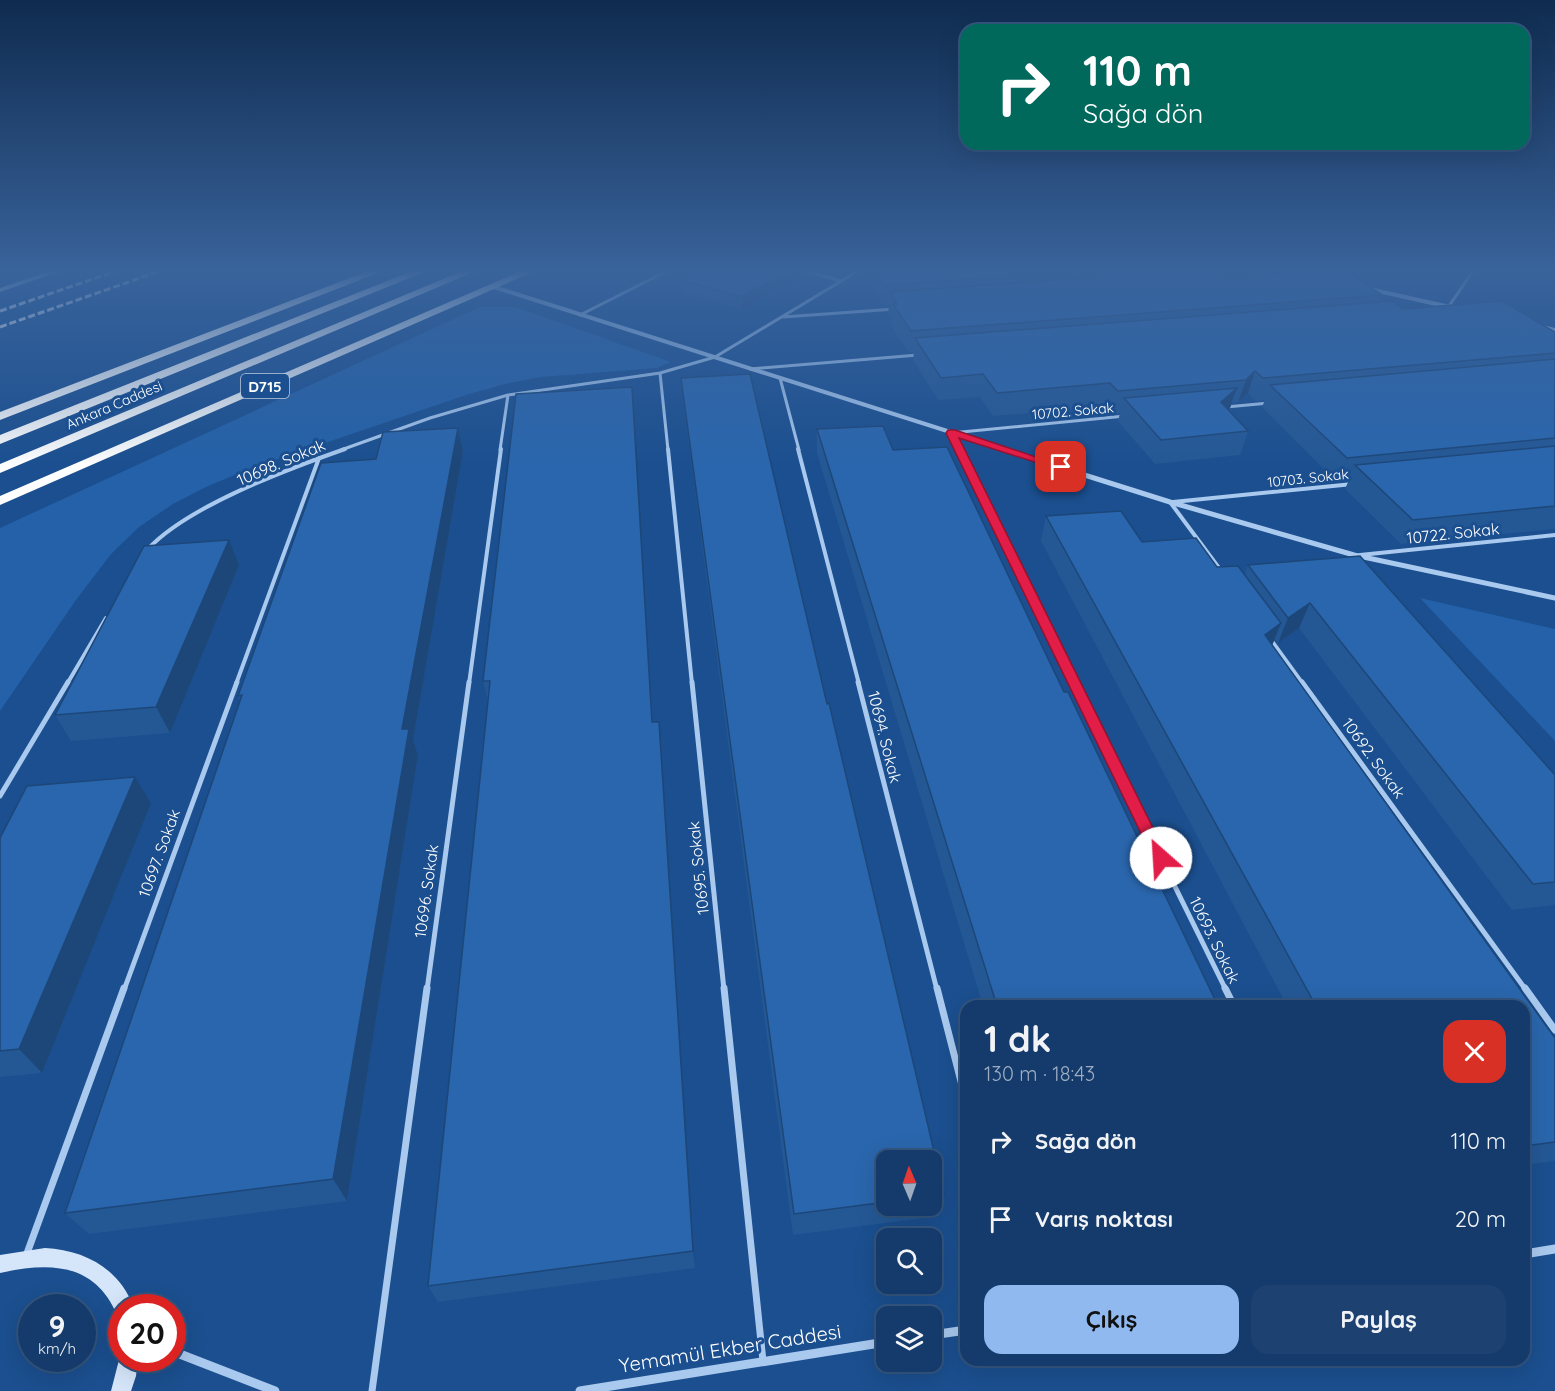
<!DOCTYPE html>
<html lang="tr">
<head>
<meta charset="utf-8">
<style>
  :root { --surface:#143b6b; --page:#1d4271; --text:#f1f3f6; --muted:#9dadc1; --line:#33557e; --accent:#90b9f0 }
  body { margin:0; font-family:Quicksand,sans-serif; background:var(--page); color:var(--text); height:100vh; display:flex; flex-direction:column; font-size:22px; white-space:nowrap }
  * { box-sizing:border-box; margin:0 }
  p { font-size:20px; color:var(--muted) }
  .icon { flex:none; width:33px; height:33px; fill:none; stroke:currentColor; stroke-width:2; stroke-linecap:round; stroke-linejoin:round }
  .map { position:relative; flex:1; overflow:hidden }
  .drawer { position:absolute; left:960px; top:1000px; width:570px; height:366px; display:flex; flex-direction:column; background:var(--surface); border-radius:18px; box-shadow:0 6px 24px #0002,0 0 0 2px var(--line) }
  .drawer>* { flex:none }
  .top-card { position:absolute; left:960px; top:24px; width:570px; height:126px; border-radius:18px; box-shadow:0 6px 24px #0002,0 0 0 2px var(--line); background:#00695c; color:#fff; overflow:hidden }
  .needle { width:39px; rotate:358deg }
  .controls { position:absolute; left:876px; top:1150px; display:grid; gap:12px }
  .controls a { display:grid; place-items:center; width:66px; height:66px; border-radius:12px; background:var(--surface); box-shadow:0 6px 24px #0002,0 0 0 2px var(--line); font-size:30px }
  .speed { position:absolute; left:18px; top:1294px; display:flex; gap:12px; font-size:30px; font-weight:700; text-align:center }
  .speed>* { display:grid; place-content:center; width:78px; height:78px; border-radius:50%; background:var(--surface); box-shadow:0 6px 24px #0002,0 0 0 2px var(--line); line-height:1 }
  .speed small { font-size:15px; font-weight:400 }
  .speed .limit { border:9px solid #d22; background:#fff; color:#111 }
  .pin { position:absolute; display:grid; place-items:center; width:51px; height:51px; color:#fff; margin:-26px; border-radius:12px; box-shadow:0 3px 9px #0006 }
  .me { position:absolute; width:66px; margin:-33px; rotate:334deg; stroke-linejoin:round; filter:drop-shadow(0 0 4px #0008) }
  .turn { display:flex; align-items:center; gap:21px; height:126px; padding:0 24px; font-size:27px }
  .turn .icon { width:78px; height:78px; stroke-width:2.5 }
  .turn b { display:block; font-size:42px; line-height:51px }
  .round { display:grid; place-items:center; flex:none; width:63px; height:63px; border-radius:18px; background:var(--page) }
  .overview { display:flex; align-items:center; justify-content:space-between; height:102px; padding:0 24px }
  h1 { font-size:36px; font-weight:700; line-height:45px }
  .primary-button { display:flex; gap:12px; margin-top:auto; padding:12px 24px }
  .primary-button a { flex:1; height:69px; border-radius:18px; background:var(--accent); color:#111; font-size:24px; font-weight:700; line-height:69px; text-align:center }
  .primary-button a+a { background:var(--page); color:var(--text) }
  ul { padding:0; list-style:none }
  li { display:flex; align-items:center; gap:18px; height:78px; padding:0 24px }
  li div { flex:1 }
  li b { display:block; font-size:22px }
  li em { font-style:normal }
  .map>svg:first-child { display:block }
  .green { fill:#2461a8 }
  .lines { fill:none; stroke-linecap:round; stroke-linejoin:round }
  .lane-far3 { stroke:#a9c9ee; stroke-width:3 }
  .lane-far2 { stroke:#a9c9ee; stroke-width:4 }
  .lane-far1 { stroke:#a9c9ee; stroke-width:5 }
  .lane { stroke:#a9c9ee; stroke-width:7 }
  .street-far2 { stroke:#a9c9ee; stroke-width:4 }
  .street-far1 { stroke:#a9c9ee; stroke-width:5 }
  .street { stroke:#a9c9ee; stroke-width:9 }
  .secondary { fill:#d6e6fa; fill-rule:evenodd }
  .highway { fill:#fff; fill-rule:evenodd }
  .rail { stroke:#fff; stroke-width:3; stroke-dasharray:7 3; stroke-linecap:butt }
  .wall { fill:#245895; fill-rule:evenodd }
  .shaded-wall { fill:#1d4779 }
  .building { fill:#2a66ad; stroke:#1d4779; stroke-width:1.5 }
  .route { fill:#e11d48; stroke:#92132f; stroke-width:1.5 }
  .labels { text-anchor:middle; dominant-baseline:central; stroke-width:6; stroke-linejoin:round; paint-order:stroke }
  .far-street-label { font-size:14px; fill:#fff; stroke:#1b4f8f }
  .shield { fill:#1b4f8f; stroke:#bbcadd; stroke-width:1.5 }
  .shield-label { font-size:15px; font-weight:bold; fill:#fff }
  .street-label { font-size:16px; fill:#fff; stroke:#1b4f8f }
  .near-street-label { font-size:20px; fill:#fff; stroke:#1b4f8f }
</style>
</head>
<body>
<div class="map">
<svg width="1555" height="1391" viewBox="0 0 1555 1391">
  <rect width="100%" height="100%" fill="#1b4f8f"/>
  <!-- green -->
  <path class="green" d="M480 307H515L671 362 657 368 541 377 509 383 469 394 252 468 208 486 173 504 139 527 111 554 76 600 0 711V528Z
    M1420 598 1555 629V741Z"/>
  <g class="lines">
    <!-- lane-far3 -->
    <path class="lane-far3" d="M805 271 842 281
      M1449 306 1473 271
      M580 315 667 271
      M783 317 895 309
      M750 369 918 355
      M660 373 668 450
      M780 378 799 450
      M1226 407 1269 403
      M341 450 430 418 508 395 660 373 715 357 858 271
      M500 450 508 395
      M959 450 951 433 1125 416"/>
    <!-- lane-far2 -->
    <path class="lane-far2" d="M668 449 692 684
      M798 449 859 684
      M959 449 1075 684
      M1170 502 1222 572
      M1173 502 1353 484
      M148 549C188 506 288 469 345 449
      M1360 555 1555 535
      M1271 640 1303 684
      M67 684 106 618
      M236 684 319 458
      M469 684 501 449"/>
    <!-- lane-far1 -->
    <path class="lane-far1" d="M692 682 724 990
      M858 682 937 990
      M1074 682 1226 990
      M1302 682 1526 990
      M0 796 68 682
      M124 990 237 682
      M427 990 469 682"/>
    <!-- lane -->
    <path class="lane" d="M724 988 763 1361
      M937 988 966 1101
      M1225 988 1234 1006
      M1525 988 1555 1030
      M26 1256 124 988
      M372 1391 427 988"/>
    <!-- street-far2 -->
    <path class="street-far2" d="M494 287 1007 450
      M1369 289 1450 307
      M1542 327 1555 330"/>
    <!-- street-far1 -->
    <path class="street-far1" d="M1002 449 1170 502 1354 555 1555 598"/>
    <!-- street -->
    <path class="street" d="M1524 1254 1555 1249
      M932 1335 966 1330
      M172 1351 275 1391
      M580 1391 886 1342"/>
    <!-- secondary -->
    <path class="secondary" d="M50 271H61L0 292V288Z
      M45 1248C85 1250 120 1269 134 1308H122V1317L117 1315C95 1262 48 1262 0 1273V1255Z
      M121 1352 122 1359H138L136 1376 131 1391H111Z"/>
    <!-- highway -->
    <path class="highway" d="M368 271H383L0 420V412Z
      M412 271H427L0 444V435Z
      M462 271H476L0 473V464Z
      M521 271H535L0 505V496Z"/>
    <!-- rail -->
    <path class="rail" d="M0 311 116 271
      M0 327 160 271"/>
  </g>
  <!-- wall -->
  <path class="wall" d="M862 271H1219L1228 278 1382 295 1379 302 1403 309 1555 332V529L1401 544 1345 489 1349 480 1337 482 1262 407 1265 400 1255 401 1248 393 1238 402 1232 403 1229 411 1248 431 1240 455 1155 464 1118 421 1120 413 1112 414 1105 406 993 416 980 397 938 400 913 360 914 352 909 353 891 325 892 319 888 313 889 305 884 306Z
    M803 274 742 309 683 292 682 280Z
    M681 378 827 704 944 1194 939 1216 793 1235 683 400ZM886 1161H932V1206H886Z
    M634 406 653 722H659L661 743 695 1268 438 1302 428 1286 488 701 483 681Z
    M817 429 893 450 1064 692 1218 1006H983L817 453Z
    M463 451 413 740 418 755 347 1201 89 1234 65 1213 240 701 238 696 376 459Z
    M1046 516 1142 542 1217 567 1245 574 1248 565 1360 556 1555 775V905L1512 910 1299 628 1278 643 1275 639 1272 645 1555 1038V1161L1524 1165V1006H1287L1041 541Z
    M239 565 170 733 71 741 55 715Z
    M151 803 42 1073 0 1077V838Z"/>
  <!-- shaded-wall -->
  <path class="shaded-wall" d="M788 271H803V274L742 309 741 297Z
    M1255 371 1248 393 1238 402 1246 380Z
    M632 387 634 406 654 744 652 722Z
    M1237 388 1229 410 1221 402Z
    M458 428 463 451 413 740 418 755 347 1201 333 1179 402 729Z
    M229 540 239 565 170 733 156 707Z
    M1310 603 1299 628 1278 643 1288 618Z
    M1281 623 1271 648 1265 635Z
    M659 722 661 743 695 1268 693 1251Z
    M135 777 151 803 42 1073 19 1049Z"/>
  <!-- building -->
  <path class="building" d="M699 271H788L741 297 682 280Z
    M876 271H1081L885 285Z
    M1185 271H1219L1228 278 1311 271H1347L1382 295 911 331 893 304H897L890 292Z
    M1392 301 1403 309 1502 301 1555 332V353L1263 378 1255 371 1246 380 1118 391 1110 383 997 393 983 374 941 378 915 338Z
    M1555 359V438L1347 458 1270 385Z
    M750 374 827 704 829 703 944 1194 932 1196V1161H886V1202L794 1214 681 378Z
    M632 387 652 722H659L693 1251 428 1286 490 681H483L516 394Z
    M1237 388 1221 402 1248 431 1161 440 1124 398Z
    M883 426 893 450 947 447 1064 692H1068L1218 1006H997L817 429Z
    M458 428 402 729H409L333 1179 65 1213 242 695 238 696 321 463 376 459 383 432Z
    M1555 446V506L1413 520 1355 465Z
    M1121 511 1142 542 1196 538 1217 567 1238 566 1281 623 1265 635 1555 1038V1142L1524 1146V1006H1316L1046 516Z
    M229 540 156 707 55 715 144 546Z
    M1360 556 1555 775V882L1533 884 1310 603 1288 618 1248 565Z
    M135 777 19 1049 0 1051V838L27 786Z"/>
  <!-- sky -->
  <linearGradient id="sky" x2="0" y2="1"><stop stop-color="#0f2b4f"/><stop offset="0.58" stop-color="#39639b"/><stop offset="1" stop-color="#39639b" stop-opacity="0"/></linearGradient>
  <rect width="1555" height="466" fill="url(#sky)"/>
  <!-- route -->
  <path class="route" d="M948 430H955L1066 467 1057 469 959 438 1168 858 1166 862 1161 864 1155 862 1153 858 946 433Z"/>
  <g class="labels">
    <!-- far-street labels -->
    <g class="far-street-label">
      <text transform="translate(114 405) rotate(-23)">Ankara Caddesi</text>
      <text transform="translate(1073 411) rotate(-5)">10702. Sokak</text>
      <text transform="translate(1308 478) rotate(-6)">10703. Sokak</text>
    </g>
    <!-- shield labels -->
    <rect class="shield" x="241" y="374" width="48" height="24" rx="4.5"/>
    <g class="shield-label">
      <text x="265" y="386">D715</text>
    </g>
    <!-- street labels -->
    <g class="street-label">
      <text transform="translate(281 462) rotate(-23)">10698. Sokak</text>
      <text transform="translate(1453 533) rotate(-6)">10722. Sokak</text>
      <text transform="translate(885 737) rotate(76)">10694. Sokak</text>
      <text transform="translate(1374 758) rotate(54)">10692. Sokak</text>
      <text transform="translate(159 853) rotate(-70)">10697. Sokak</text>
      <text transform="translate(698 868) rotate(-96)">10695. Sokak</text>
      <text transform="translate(426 891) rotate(-82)">10696. Sokak</text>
      <text transform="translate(1215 940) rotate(64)">10693. Sokak</text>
    </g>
    <!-- near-street labels -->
    <g class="near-street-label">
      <text transform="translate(730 1348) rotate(-9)">Yemamül Ekber Caddesi</text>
    </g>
  </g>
</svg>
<div class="controls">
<a><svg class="needle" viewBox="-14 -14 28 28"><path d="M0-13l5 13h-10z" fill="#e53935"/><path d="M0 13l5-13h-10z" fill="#9dadc1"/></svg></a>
<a><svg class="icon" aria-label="search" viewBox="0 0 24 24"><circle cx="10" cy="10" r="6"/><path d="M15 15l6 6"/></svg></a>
<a><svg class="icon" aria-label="layers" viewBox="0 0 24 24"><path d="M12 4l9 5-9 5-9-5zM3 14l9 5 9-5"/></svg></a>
</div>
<div class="speed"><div>9<small>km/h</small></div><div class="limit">20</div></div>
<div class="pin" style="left:1061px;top:467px;background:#d93025"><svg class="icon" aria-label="arrive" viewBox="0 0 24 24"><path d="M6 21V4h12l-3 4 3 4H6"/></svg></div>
<svg class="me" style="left:1161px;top:858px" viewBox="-20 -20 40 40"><circle r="19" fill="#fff"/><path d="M0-13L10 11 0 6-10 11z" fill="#e11d48"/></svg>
<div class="top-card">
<div class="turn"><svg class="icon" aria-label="right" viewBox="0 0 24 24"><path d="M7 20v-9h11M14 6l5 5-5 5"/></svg><div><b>110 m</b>Sağa dön</div></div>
</div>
<section class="drawer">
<div class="overview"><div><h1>1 dk</h1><p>130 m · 18:43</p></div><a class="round" style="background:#d93025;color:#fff"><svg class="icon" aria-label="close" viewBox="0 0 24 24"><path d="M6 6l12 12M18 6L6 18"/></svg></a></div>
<ul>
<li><svg class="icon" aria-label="right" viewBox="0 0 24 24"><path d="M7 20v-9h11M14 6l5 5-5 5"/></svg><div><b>Sağa dön</b></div><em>110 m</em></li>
<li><svg class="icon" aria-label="arrive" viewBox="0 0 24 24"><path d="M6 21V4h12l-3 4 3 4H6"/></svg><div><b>Varış noktası</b></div><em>20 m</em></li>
</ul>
<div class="primary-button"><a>Çıkış</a><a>Paylaş</a></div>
</section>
</div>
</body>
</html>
